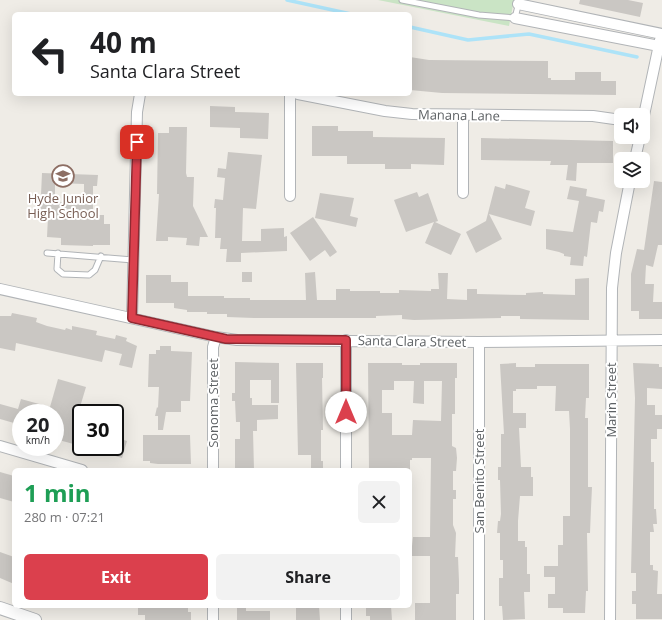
<!DOCTYPE html>
<html lang="en">
<head>
<meta charset="utf-8">
<style>
  :root { --surface:#fff; --page:#f2f2f2; --text:#202124; --muted:#757577; --accent:#db404d }
  body { margin:0; font-family:"Open Sans",sans-serif; background:var(--page); color:var(--text); height:100vh; display:flex; flex-direction:column; font-size:15px; white-space:nowrap }
  * { box-sizing:border-box; margin:0 }
  p { font-size:13px; color:var(--muted) }
  .icon { flex:none; width:22px; height:22px; fill:none; stroke:currentColor; stroke-width:2; stroke-linecap:round; stroke-linejoin:round }
  .map { position:relative; flex:1; overflow:hidden }
  .side { position:absolute; left:12px; top:468px; width:400px; height:140px; display:flex; flex-direction:column; background:var(--surface); border-radius:6px; box-shadow:0 4px 16px #0002 }
  .side>* { flex:none }
  .banner { position:absolute; left:12px; top:12px; width:400px; height:84px; border-radius:6px; box-shadow:0 4px 16px #0002; background:#fff; color:var(--text); overflow:hidden }
  .fabs { position:absolute; left:614px; top:108px; display:grid; gap:8px }
  .fabs a { display:grid; place-items:center; width:36px; height:36px; border-radius:6px; background:var(--surface); box-shadow:0 4px 16px #0002; font-size:20px }
  .speed { position:absolute; left:12px; top:404px; display:flex; gap:8px; font-size:20px; font-weight:700; text-align:center }
  .speed>* { display:grid; place-content:center; width:52px; height:52px; border-radius:50%; background:var(--surface); box-shadow:0 4px 16px #0002; line-height:1 }
  .speed small { font-size:10px; font-weight:400 }
  .speed .limit { border:2px solid #111; border-radius:6px; background:#fff; color:#111 }
  .pin { position:absolute; display:grid; place-items:center; width:34px; height:34px; color:#fff; margin:-17px; border-radius:8px; box-shadow:0 2px 6px #0006 }
  .me { position:absolute; width:44px; margin:-22px; rotate:0deg; stroke-linejoin:round; filter:drop-shadow(0 0 3px #0008) }
  .turn { display:flex; align-items:center; gap:14px; height:84px; padding:0 12px; font-size:18px }
  .turn .icon { width:52px; height:52px; stroke-width:2.5 }
  .turn b { display:block; font-size:28px; line-height:34px }
  .round { display:grid; place-items:center; flex:none; width:42px; height:42px; border-radius:6px; background:var(--page) }
  .overview { display:flex; align-items:center; justify-content:space-between; height:68px; padding:0 12px }
  h1 { font-size:24px; font-weight:700; line-height:30px; color:#1e9e55 }
  .action { display:flex; gap:8px; margin-top:auto; padding:8px 12px }
  .action a { flex:1; height:46px; border-radius:6px; background:var(--accent); color:#fff; font-size:16px; font-weight:700; line-height:46px; text-align:center }
  .action a+a { background:var(--page); color:var(--text) }
  .map>svg:first-child { display:block }
  .green { fill:#cae4c5 }
  .lines { fill:none; stroke-linecap:round; stroke-linejoin:round }
  .stream { stroke:#ade3f8; stroke-width:3.5 }
  .building { fill:#cac7c3; fill-rule:evenodd }
  .service-casing { stroke:#b1b4b7; stroke-width:7 }
  .minor-casing { stroke:#b1b4b7; stroke-width:12 }
  .tertiary-casing { stroke:#b1b4b7; stroke-width:14 }
  .service { stroke:#fff; stroke-width:5 }
  .minor { stroke:#fff; stroke-width:10 }
  .tertiary { stroke:#fff; stroke-width:12 }
  .route-casing { stroke:#8e2a32; stroke-width:10 }
  .route { stroke:#db404d; stroke-width:7 }
  .labels { text-anchor:middle; dominant-baseline:central; stroke-width:4; stroke-linejoin:round; paint-order:stroke }
  .street-label { font-size:13px; fill:#5e6265; stroke:#fff }
  .education-label { font-size:13px; fill:#785e54; stroke:#fff }
</style>
</head>
<body>
<div class="map">
<svg width="662" height="620" viewBox="0 0 662 620">
  <rect width="100%" height="100%" fill="#efece6"/>
  <!-- green -->
  <path class="green" d="M378 0H514L509 26Z"/>
  <g class="lines">
    <!-- stream -->
    <path class="stream" d="M287 0 351 14
      M410 27 468 40 529 34 637 57"/>
  </g>
  <!-- building -->
  <path class="building" d="M580 0H628L643 3 640 17 579 4Z
    M410 57 429 60 548 61V78H551V80H575V72H601V81H616V95L442 93 410 90Z
    M210 106 235 107V112L269 113 268 139 240 138V128L210 127Z
    M312 126H338V131H373V137L445 138 444 165 411 164V169H385V164H347V156H312Z
    M169 127H187L186 173 187 177H194L193 206 208 237H200L199 246 186 245 187 238 168 237V241H156L159 194H157L158 133H169Z
    M481 138 613 141V163H577L576 181 566 180 568 165H550L551 161 481 160Z
    M228 152 262 155 256 209 243 208 242 241H261V229L284 228V237L287 236V251L241 253V262H226L227 249H220L221 238H215L216 208H214L215 199 223 200 225 178 217 177 218 168 226 169Z
    M42 173 98 175 97 186H93V215H104V224H110V245H93V246L61 245V238L47 237 48 217H40ZM55 183 84 184V201H76V203L55 202Z
    M654 181 662 182V245H658L653 267 646 265 645 284H654L653 302H662V319H639V311H631V274L637 249 644 250Z
    M506 184 530 191 525 208 535 211 531 226 489 214 502 239 476 253 466 232 486 221 495 186 505 189Z
    M570 186 587 189 586 196 605 200 603 212 599 211 597 223 591 222 587 257 584 256 583 266 570 265 571 257 564 256V254L559 252 546 249V229L573 232 579 201 567 199Z
    M417 192 419 197 428 193 438 221 435 222 461 234 451 255 425 243 434 222 406 232 394 200Z
    M320 193 354 198 350 216 358 218 356 227 315 218Z
    M313 217 337 252 330 257 325 250 310 261 290 233Z
    M242 272H252V282H242Z
    M315 272 317 300H336V289H350V291H380V293H399V290L431 291V289H439L438 273H448L447 299 467 300V289H477V294L526 295V293L543 292V294L575 295V279L589 278V320L520 319V316H501V318L414 320 402 319V315L376 316V318H254L227 317V314H207V312H187V310L174 308V303H146V275H171V282H188V296H224V298H250V300H306L305 273Z
    M12 313 37 318 36 322 47 326 65 330 66 328 72 330V326L97 331 96 335 115 339 116 335 127 338 126 341 137 346 132 368 119 365 122 354 105 350 102 362 16 343 15 351 0 348V316H11Z
    M160 346H171V351L192 352 190 401H181V412H166L163 430H158V416H155L157 407 158 408 159 387H148L149 354H156V350H160Z
    M235 362 279 363V403H271V380H250V398H252V405H278V419L257 420V431H253L254 470H235V439H240V422H236L235 401H232V393H235Z
    M296 363H323V378H322L323 430H321V461H323V470H311V455H298Z
    M368 363H402V365H420V363H457V378H455V414H452V446L456 448 457 458 456 471H453V490H456V499H453V525L456 533 455 557H458L459 581V594H456V620H415V603H430V556H412V546L413 537H430L431 458H412V460H410V470H369ZM394 381H414L413 403 424 404V381H442L441 421 413 420 412 435H392V413H382V390H394Z
    M516 363V367H535V364H589V398H586L585 418H588V487H592L591 508 590 533H587L588 591H586L585 613H563V608H548V594H555V577H544V566H558V545H563V516H570V429L569 411H555L556 386H537V389H516V391H513V413H526V428H519L521 467H531V477H533V496H520L518 521V541H525V547H527V574H530V592H524L525 619 503 620 502 606H499V578H503V560H500V533H497L498 521H500L501 514 500 480H498V467H501V434H504L500 364Z
    M633 363 659 364V367H662V389L647 388V405H655V415H662V429H657V439H651V462H654V509H656L657 524H653L654 532H650V565H653V570L658 571 657 594H662V619H636V604H632V591H636V573H631L635 398Z
    M58 379 86 387 80 407 81 446 55 439V413H21V425L0 419V404L18 409 21 399 50 407Z
    M143 435H190L191 464H158L150 463V461H143Z
    M115 437 127 441 122 458 112 455 115 447Z
    M0 472 14 476V502L0 498Z
    M0 552 14 557V584L0 578Z
    M138 606H188V612H191V620H145V615H138Z
    M237 606H246V611H270V620H237Z
    M296 606H319L320 620H296Z
    M366 606H391L392 620H370V616H366Z"/>
  <g class="lines">
    <!-- service casing -->
    <g class="service-casing">
      <path id="service" d="M402 0 479 15 515 18 519 2
        M47 253 133 260
        M58 253 57 269 63 274 89 275 95 270 101 256"/>
    </g>
    <!-- minor casing -->
    <g class="minor-casing">
      <path id="minor" d="M518 4 662 34
        M515 18 659 46
        M298 94 385 111 412 114 593 116 621 120
        M463 115V193
        M643 120 660 40
        M635 159 640 137
        M290 196V94
        M0 289 216 337 237 340 479 342 662 340
        M132 318 137 112 140 94
        M0 446 82 470
        M213 470V347L216 337
        M346 470V340
        M213 606V620
        M346 620V606
        M479 620V342
        M610 620 612 288 616 253 630 181"/>
    </g>
    <!-- tertiary casing -->
    <g class="tertiary-casing">
      <path id="tertiary" d="M0 608 35 620"/>
    </g>
    <!-- service -->
    <use href="#service" class="service"/>
    <!-- minor -->
    <use href="#minor" class="minor"/>
    <!-- tertiary -->
    <use href="#tertiary" class="tertiary"/>
  </g>
  <g class="lines">
    <!-- route casing -->
    <g class="route-casing">
      <path id="route" d="M137 142 132 318 226 339 346 340V412"/>
    </g>
    <!-- route -->
    <use href="#route" class="route"/>
  </g>
  <!-- icons -->
  <defs>
    <g id="school-ring" transform="scale(1.15)"><circle r="9.5" fill="#fff" stroke="#8d6e63" stroke-width="1.5"/><path d="M0-5L7-2L0 1L-7-2ZM-4 1L0 2.5L4 1V4Q0 6-4 4Z" fill="#8d6e63"/></g>
  </defs>
  <g fill-rule="evenodd">
    <use href="#school-ring" x="63" y="176"/>
  </g>
  <g class="labels">
    <!-- street labels -->
    <g class="street-label">
      <text transform="translate(459 115) rotate(1)">Manana Lane</text>
      <text transform="translate(412 341) rotate(1)">Santa Clara Street</text>
      <text transform="translate(611 400) rotate(-90)">Marin Street</text>
      <text transform="translate(213 403) rotate(-90)">Sonoma Street</text>
      <text transform="translate(479 481) rotate(-90)">San Benito Street</text>
    </g>
    <!-- education labels -->
    <g class="education-label">
      <text x="63" y="198">Hyde Junior<tspan x="63" dy="15">High School</tspan></text>
    </g>
  </g>
</svg>
<div class="fabs">
<a><svg class="icon" aria-label="sound" viewBox="0 0 24 24"><path d="M4 9h4l5-4v14l-5-4H4zM17 9q2 3 0 6"/></svg></a>
<a><svg class="icon" aria-label="layers" viewBox="0 0 24 24"><path d="M12 4l9 5-9 5-9-5zM3 14l9 5 9-5"/></svg></a>
</div>
<div class="speed"><div>20<small>km/h</small></div><div class="limit">30</div></div>
<div class="pin" style="left:137px;top:142px;background:#d93025"><svg class="icon" aria-label="arrive" viewBox="0 0 24 24"><path d="M6 21V4h12l-3 4 3 4H6"/></svg></div>
<svg class="me" style="left:346px;top:412px" viewBox="-20 -20 40 40"><circle r="19" fill="#fff"/><path d="M0-13L10 11 0 6-10 11z" fill="#db404d"/></svg>
<div class="banner">
<div class="turn"><svg class="icon" aria-label="left" viewBox="0 0 24 24"><path d="M17 20v-9H6M10 6l-5 5 5 5"/></svg><div><b>40 m</b>Santa Clara Street</div></div>
</div>
<section class="side">
<div class="overview"><div><h1>1 min</h1><p>280 m · 07:21</p></div><a class="round"><svg class="icon" aria-label="close" viewBox="0 0 24 24"><path d="M6 6l12 12M18 6L6 18"/></svg></a></div>
<div class="action"><a>Exit</a><a>Share</a></div>
</section>
</div>
</body>
</html>
